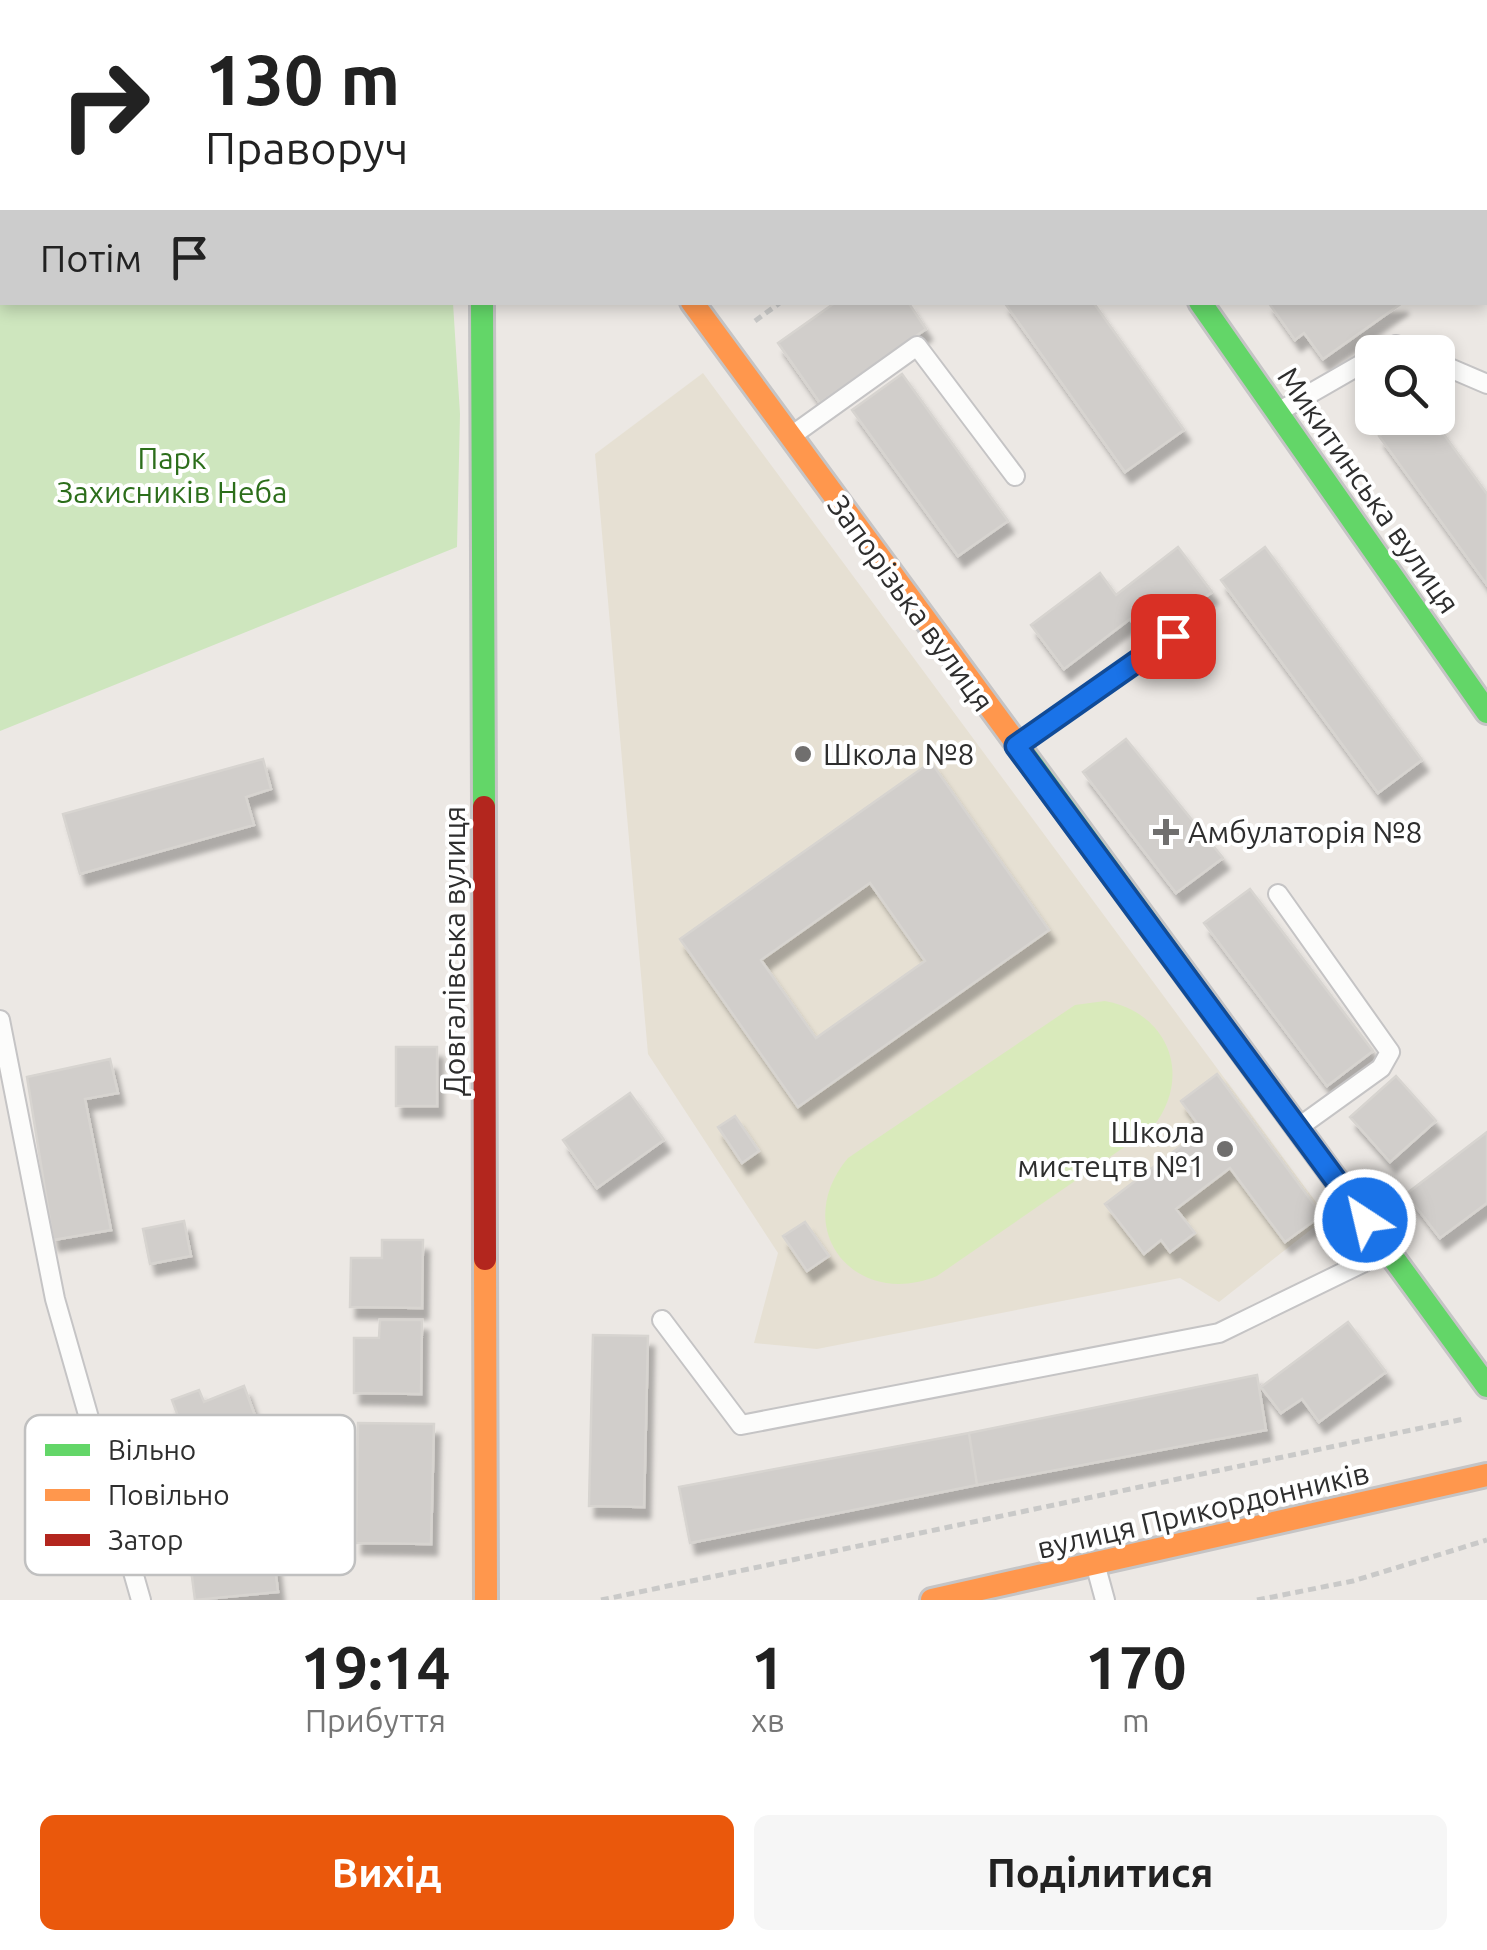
<!DOCTYPE html>
<html lang="uk">
<head>
<meta charset="utf-8">
<style>
  :root { --surface:#fff; --page:#f6f6f6; --text:#222; --muted:#767676; --accent:#ea580c }
  body { margin:0; font-family:Ubuntu,sans-serif; background:var(--page); color:var(--text); height:100vh; display:flex; flex-direction:column; font-size:38px; white-space:nowrap }
  * { box-sizing:border-box; margin:0 }
  p { font-size:32px; color:var(--muted) }
  .icon { flex:none; width:55px; height:55px; fill:none; stroke:currentColor; stroke-width:2; stroke-linecap:round; stroke-linejoin:round }
  .map { position:relative; height:1600px; overflow:hidden }
  .details { display:flex; flex-direction:column; background:var(--surface); flex:1 }
  .details>* { flex:none }
  .banner { position:absolute; left:0px; top:0px; width:1488px; height:305px; box-shadow:0 5px 15px #0003; background:#fff; color:var(--text); overflow:hidden }
  .buttons { position:absolute; left:1355px; top:335px; display:grid; gap:20px }
  .buttons a { display:grid; place-items:center; width:100px; height:100px; border-radius:15px; background:var(--surface); box-shadow:0 5px 15px #0003; font-size:50px }
  .pin { position:absolute; display:grid; place-items:center; width:85px; height:85px; color:#fff; margin:-42px; border-radius:20px; box-shadow:0 5px 15px #0006 }
  .me { position:absolute; width:110px; margin:-55px; rotate:325deg; stroke-linejoin:round; filter:drop-shadow(0 0 8px #0008) }
  .turn { display:flex; align-items:center; gap:35px; height:210px; padding:0 40px; font-size:45px }
  .turn .icon { width:130px; height:130px; stroke-width:2.5 }
  .turn b { display:block; font-size:70px; line-height:85px }
  .then { display:flex; align-items:center; height:95px; padding:0 40px; background:#0003; gap:20px; font-size:38px }
  .eta { display:flex; justify-content:space-evenly; align-items:center; height:170px; text-align:center }
  .eta b { font-size:60px; font-weight:600; line-height:70px }
  .cta { display:flex; gap:20px; margin-top:auto; padding:20px 40px }
  .cta a { flex:1; height:115px; border-radius:15px; background:var(--accent); color:#fff; font-size:40px; font-weight:600; line-height:115px; text-align:center }
  .cta a+a { background:var(--page); color:var(--text) }
  .map>svg:first-child { display:block }
  .education { fill:#e6e0d3 }
  .green { fill:#cee6be }
  .pitch { fill:#d9eabb }
  .building { fill:#d1cecb; stroke:#d7d4d0; stroke-width:2.5; fill-rule:evenodd; filter:url(#shadow) }
  .lines { fill:none; stroke-linecap:round; stroke-linejoin:round }
  .lane-casing { stroke:#c5c4c5; stroke-width:22 }
  .street-casing { stroke:#c5c4c5; stroke-width:38 }
  .fast-casing { stroke:#c5c4c5; stroke-width:28 }
  .slow-casing { stroke:#c5c4c5; stroke-width:28 }
  .jam-casing { stroke:#c5c4c5; stroke-width:28 }
  .path { stroke:#c9c9c8; stroke-width:5; stroke-dasharray:8 5; stroke-linecap:butt }
  .lane { stroke:#fcfcfb; stroke-width:18 }
  .street { stroke:#fcfcfb; stroke-width:32 }
  .fast { stroke:#63d668; stroke-width:22 }
  .slow { stroke:#ff974d; stroke-width:22 }
  .jam { stroke:#b3261e; stroke-width:22 }
  .route-casing { stroke:#114b97; stroke-width:25 }
  .route { stroke:#1a73e8; stroke-width:18 }
  .poi-dot { fill:#706f6e; stroke:#fff; stroke-width:4 }
  .labels { text-anchor:middle; dominant-baseline:central; stroke-width:8; stroke-linejoin:round; paint-order:stroke }
  .park-label { font-size:30px; fill:#2c6e1b; stroke:#fff }
  .street-label { font-size:30px; fill:#2e2e2e; stroke:#fff }
  .poi-label { font-size:30px; fill:#2e2e2e; stroke:#fff; text-anchor:start }
  .key { fill:#fff; stroke:#c0c0c0; stroke-width:2.5 }
  .key-label { font-size:28px; fill:#2e2e2e }
</style>
</head>
<body>
<div class="map">
<svg width="1487" height="1600" viewBox="0 0 1487 1600">
  <defs>
    <filter id="shadow"><feDropShadow dx="6" dy="11" stdDeviation="2.5" flood-color="#0004"/></filter>
  </defs>
  <rect width="100%" height="100%" fill="#ece8e4"/>
  <!-- education -->
  <path class="education" d="M703 373 1327 1217 1219 1302 1180 1278 817 1349 754 1343 778 1253 648 1054 595 454Z"/>
  <!-- green -->
  <path class="green" d="M0 0H399L2 2V302L453 303 460 414 457 547 0 731Z"/>
  <!-- pitch -->
  <path class="pitch" d="M1105 1001C1170 1013 1193 1078 1152 1128L937 1276C854 1310 789 1228 848 1158L1075 1005Z"/>
  <!-- building -->
  <path class="building" d="M836 302H908L926 329 820 403 778 343Z
    M1004 302H1093L1184 430 1125 472Z
    M1268 302H1401L1402 303 1323 359 1304 333 1295 340Z
    M902 374 1008 521 958 556 852 410Z
    M1404 418H1432L1487 494V585L1379 436Z
    M1178 547 1212 592 1147 642 1130 619 1064 669 1031 625 1100 573 1116 595Z
    M1265 547 1422 760 1378 793 1221 580Z
    M1126 739 1223 858 1176 893 1083 772Z
    M263 759 271 789 246 797 254 825 80 874 63 814Z
    M931 762 1049 930 798 1107 680 939ZM870 883 925 961 816 1038 761 960Z
    M1250 889 1373 1051 1327 1086 1204 923Z
    M396 1047H437V1106H396Z
    M110 1059 118 1093 85 1099 111 1230 53 1240 27 1077Z
    M1217 1074 1322 1215 1285 1242 1230 1168 1176 1209 1195 1233 1170 1252 1161 1240 1144 1254 1105 1204 1202 1130 1181 1101Z
    M1396 1076 1436 1121 1390 1162 1350 1117Z
    M630 1093 664 1140 597 1188 563 1140Z
    M735 1116 759 1151 742 1163 718 1127Z
    M1487 1132V1203L1440 1238 1406 1194Z
    M184 1221 191 1256 150 1264 143 1229Z
    M805 1222 829 1256 807 1271 783 1236Z
    M382 1240H423L422 1308 350 1307 351 1258H382Z
    M380 1320H422L421 1394 354 1393V1338H379Z
    M1348 1322 1386 1372 1319 1422 1302 1399 1281 1413 1261 1387Z
    M593 1335 648 1336 644 1507 589 1506Z
    M1257 1375 1266 1430 977 1485 969 1433Z
    M244 1386 257 1421 173 1453 162 1425 179 1419 172 1400 199 1390 204 1402Z
    M358 1423 434 1424 431 1544 356 1543Z
    M969 1433 977 1485 690 1543 679 1487Z
    M271 1535 278 1592 195 1600 188 1546Z"/>
  <g class="lines">
    <!-- lane casing -->
    <g class="lane-casing">
      <path id="lane" d="M1190 2 1193 0
        M1383 352 1396 345 1414 352
        M1438 363 1487 384
        M1278 412 1372 358
        M794 434 917 346 1015 476
        M1017 746 1204 613
        M1278 894 1390 1052 1381 1068 1299 1127
        M0 1020 55 1299 141 1600
        M662 1320 741 1425 1219 1333 1387 1251
        M1096 1567 1105 1600"/>
    </g>
    <!-- street casing -->
    <g class="street-casing">
      <path id="street" d="M480 0 482 2"/>
    </g>
    <!-- fast casing -->
    <g class="fast-casing">
      <path id="fast" d="M444 0 445 2
        M984 0 985 2
        M482 302 484 807
        M1200 302 1487 712
        M1025 755 1487 1386"/>
    </g>
    <!-- slow casing -->
    <g class="slow-casing">
      <path id="slow" d="M692 302 1025 755
        M485 1259 486 1600
        M932 1600 1487 1475"/>
    </g>
    <!-- jam casing -->
    <g class="jam-casing">
      <path id="jam" d="M484 807 485 1259"/>
    </g>
    <!-- path -->
    <path class="path" d="M0 249 2 248
      M755 321 781 302
      M601 1600 1464 1419
      M1257 1600 1353 1581 1487 1540"/>
    <!-- lane -->
    <use href="#lane" class="lane"/>
    <!-- street -->
    <use href="#street" class="street"/>
    <!-- fast -->
    <use href="#fast" class="fast"/>
    <!-- slow -->
    <use href="#slow" class="slow"/>
    <!-- jam -->
    <use href="#jam" class="jam"/>
  </g>
  <g class="lines">
    <!-- route casing -->
    <g class="route-casing">
      <path id="route" d="M1173 636 1016 746 1365 1220"/>
    </g>
    <!-- route -->
    <use href="#route" class="route"/>
  </g>
  <!-- markers -->
  <g class="poi-dot">
    <circle cx="803" cy="754" r="10"/>
    <path d="M1161 817h10v10h10v10h-10v10h-10v-10h-10v-10h10z"/>
    <circle cx="1225" cy="1149" r="10"/>
  </g>
  <g class="labels">
    <!-- park labels -->
    <g class="park-label">
      <text x="172" y="458">Парк<tspan x="172" dy="34">Захисників Неба</tspan></text>
    </g>
    <!-- street labels -->
    <g class="street-label">
      <text transform="translate(1369 490) rotate(55)">Микитинська вулиця</text>
      <text transform="translate(911 603) rotate(54)">Запорізька вулиця</text>
      <text transform="translate(454 951) rotate(-90)">Довгалівська вулиця</text>
      <text transform="translate(1203 1510) rotate(-13)">вулиця Прикордонників</text>
    </g>
    <!-- poi labels -->
    <g class="poi-label">
      <text x="823" y="754">Школа №8</text>
      <text x="1188" y="832">Амбулаторія №8</text>
      <text x="1205" y="1132" text-anchor="end">Школа<tspan x="1205" dy="34">мистецтв №1</tspan></text>
    </g>
  </g>
  <!-- legend -->
  <rect x="25" y="1415" width="330" height="160" rx="15" class="key"/>
  <rect x="45" y="1444" width="45" height="12" fill="#63d668"/>
  <rect x="45" y="1489" width="45" height="12" fill="#ff974d"/>
  <rect x="45" y="1534" width="45" height="12" fill="#b3261e"/>
  <g class="key-label">
    <text x="108" y="1460">Вільно</text>
    <text x="108" y="1505">Повільно</text>
    <text x="108" y="1550">Затор</text>
  </g>
</svg>
<div class="buttons">
<a><svg class="icon" aria-label="search" viewBox="0 0 24 24"><circle cx="10" cy="10" r="6"/><path d="M15 15l6 6"/></svg></a>
</div>
<div class="pin" style="left:1173px;top:636px;background:#d93025"><svg class="icon" aria-label="arrive" viewBox="0 0 24 24"><path d="M6 21V4h12l-3 4 3 4H6"/></svg></div>
<svg class="me" style="left:1365px;top:1220px" viewBox="-20 -20 40 40"><circle r="17" fill="#1a73e8" stroke="#fff" stroke-width="3"/><path d="M0-11L8 9 0 5-8 9z" fill="#fff"/></svg>
<div class="banner">
<div class="turn"><svg class="icon" aria-label="right" viewBox="0 0 24 24"><path d="M7 20v-9h11M14 6l5 5-5 5"/></svg><div><b>130 m</b>Праворуч</div></div>
<div class="then">Потім<svg class="icon" aria-label="arrive" viewBox="0 0 24 24"><path d="M6 21V4h12l-3 4 3 4H6"/></svg></div>
</div>
</div>
<section class="details">
<div class="eta">
<div><b>19:14</b><p>Прибуття</p></div>
<div><b>1</b><p>хв</p></div>
<div><b>170</b><p>m</p></div>
</div>
<div class="cta"><a>Вихід</a><a>Поділитися</a></div>
</section>
</body>
</html>
